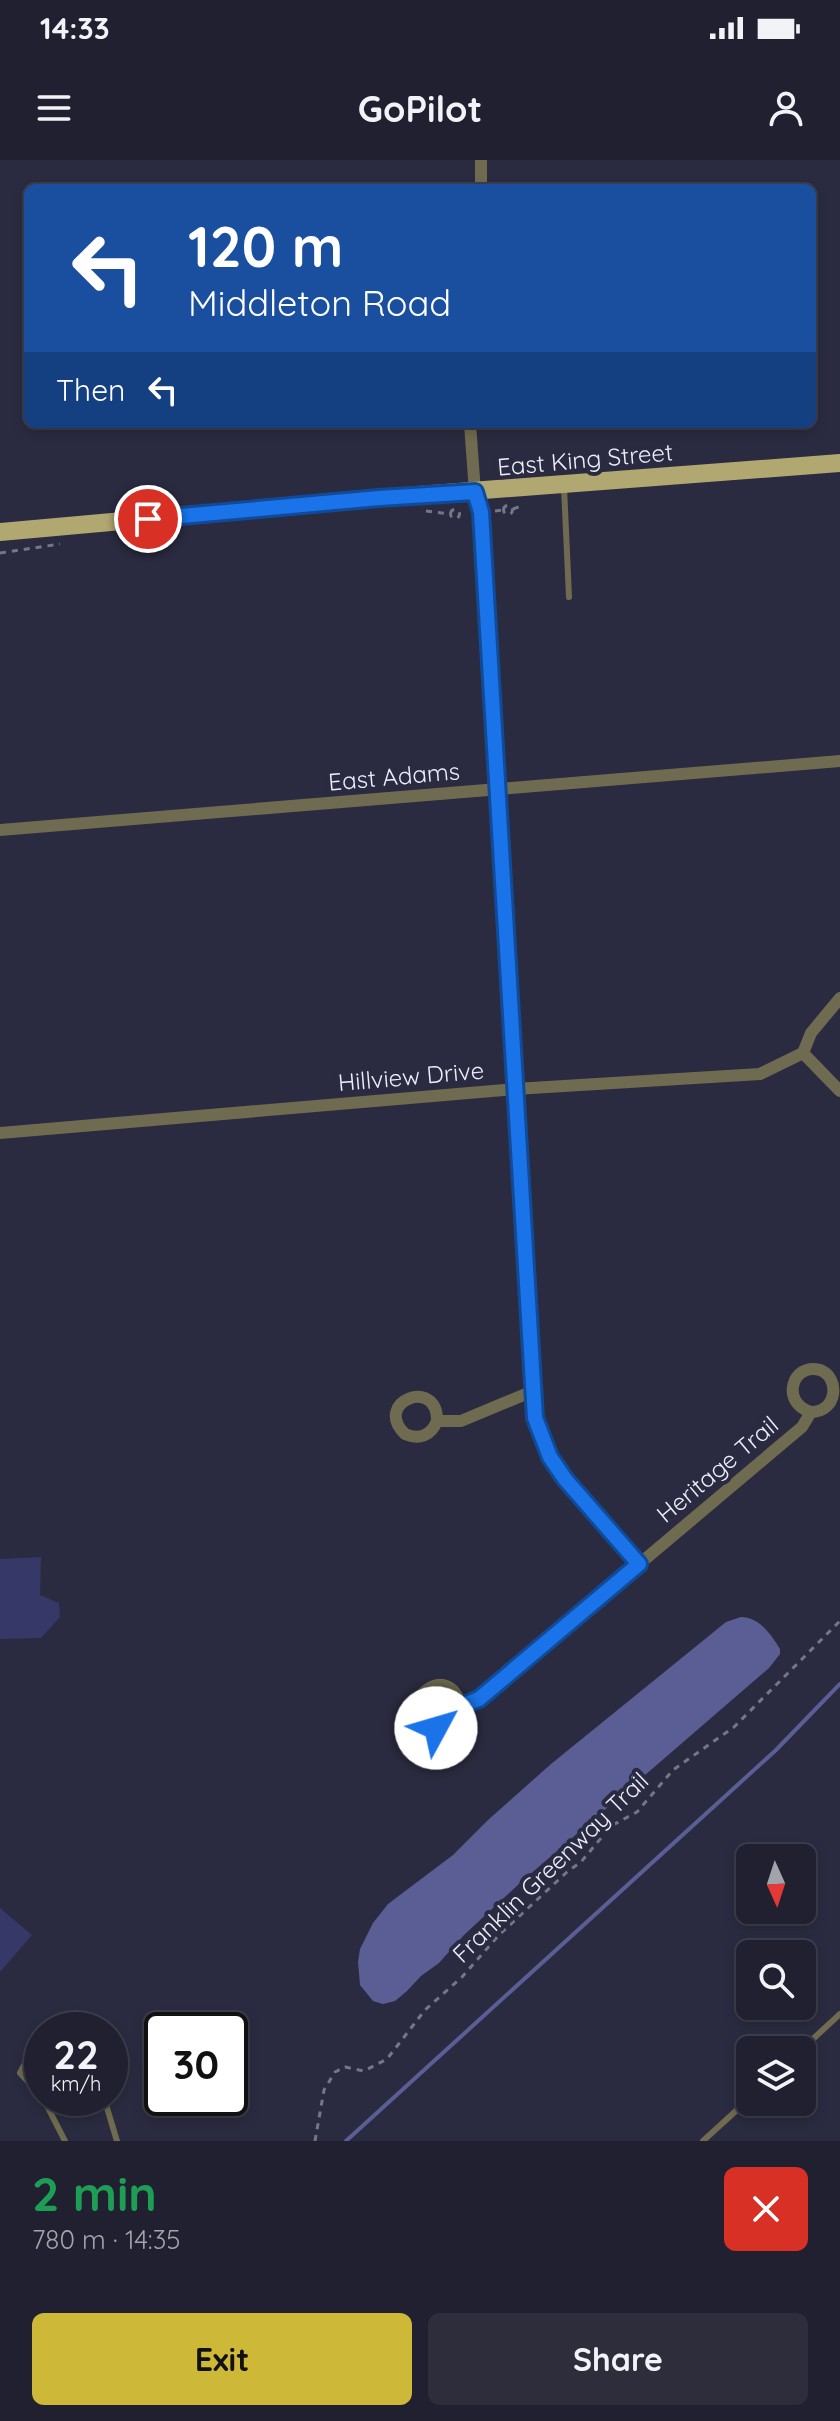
<!DOCTYPE html>
<html lang="en">
<head>
<meta charset="utf-8">
<style>
  :root { --surface:#202030; --page:#2d2d3c; --text:#f1f3f6; --muted:#a2a3ab; --line:#3d3e4c; --accent:#ceb837 }
  body { margin:0; font-family:Quicksand,sans-serif; background:var(--page); color:var(--text); height:100vh; display:flex; flex-direction:column; font-size:30px; white-space:nowrap }
  * { box-sizing:border-box; margin:0 }
  p { font-size:26px; color:var(--muted) }
  .icon { flex:none; width:44px; height:44px; fill:none; stroke:currentColor; stroke-width:2; stroke-linecap:round; stroke-linejoin:round }
  .map { position:relative; height:1981px; overflow:hidden }
  .details { display:flex; flex-direction:column; background:var(--surface); flex:1 }
  .details>* { flex:none }
  .banner { position:absolute; left:24px; top:24px; width:792px; height:244px; border-radius:12px; box-shadow:0 4px 12px #0003,0 0 0 2px var(--line); background:#1a4fa0; color:#fff; overflow:hidden }
  .needle { width:52px; rotate:177deg }
  .fabs { position:absolute; left:736px; top:1684px; display:grid; gap:16px }
  .fabs a { display:grid; place-items:center; width:80px; height:80px; border-radius:12px; background:var(--surface); box-shadow:0 4px 12px #0003,0 0 0 2px var(--line); font-size:40px }
  .speed { position:absolute; left:24px; top:1852px; display:flex; gap:16px; font-size:40px; font-weight:700; text-align:center }
  .speed>* { display:grid; place-content:center; width:104px; height:104px; border-radius:50%; background:var(--surface); box-shadow:0 4px 12px #0003,0 0 0 2px var(--line); line-height:1 }
  .speed small { font-size:20px; font-weight:400 }
  .speed .limit { border:4px solid #111; border-radius:12px; background:#fff; color:#111 }
  .pin { position:absolute; display:grid; place-items:center; width:68px; height:68px; color:#fff; margin:-34px; border:4px solid #fff; border-radius:50%; box-shadow:0 2px 8px #0007 }
  .me { position:absolute; width:88px; margin:-44px; rotate:51deg; stroke-linejoin:round; filter:drop-shadow(0 0 6px #0008) }
  .turn { display:flex; align-items:center; gap:28px; height:168px; padding:0 32px; font-size:36px }
  .turn .icon { width:104px; height:104px; stroke-width:2.5 }
  .turn b { display:block; font-size:56px; line-height:68px }
  .then { display:flex; align-items:center; height:76px; padding:0 32px; background:#0003; gap:16px; font-size:30px }
  .round { display:grid; place-items:center; flex:none; width:84px; height:84px; border-radius:12px; background:var(--page) }
  .headline { display:flex; align-items:center; justify-content:space-between; height:136px; padding:0 32px }
  h1 { font-size:48px; font-weight:700; line-height:60px; color:#1e9e55 }
  .action { display:flex; gap:16px; margin-top:auto; padding:16px 32px }
  .action a { flex:1; height:92px; border-radius:12px; background:var(--accent); color:#111; font-size:32px; font-weight:700; line-height:92px; text-align:center }
  .action a+a { background:var(--page); color:var(--text) }
  .status { display:flex; justify-content:space-between; align-items:center; height:56px; padding:0 40px; background:var(--surface); direction:ltr }
  .status svg { height:22px; fill:currentColor }
  header { display:flex; justify-content:space-between; align-items:center; height:104px; padding:0 32px; background:var(--surface); font-size:36px; font-weight:700 }
  .map>svg:first-child { display:block }
  .green { fill:#363868 }
  .water { fill:#5b5e95 }
  .lines { fill:none; stroke-linecap:round; stroke-linejoin:round }
  .stream { stroke:#5b5e95; stroke-width:4 }
  .path { stroke:#757688; stroke-width:3; stroke-dasharray:6 6; stroke-linecap:butt }
  .lane { stroke:#6f6b50; stroke-width:6 }
  .street { stroke:#6f6b50; stroke-width:12 }
  .primary { stroke:#b1a770; stroke-width:18 }
  .route-casing { stroke:#114b97; stroke-width:20 }
  .route { stroke:#1a73e8; stroke-width:14 }
  .labels { text-anchor:middle; dominant-baseline:central; stroke-width:8; stroke-linejoin:round; paint-order:stroke }
  .street-label { font-size:24px; fill:#ebedfb; stroke:#2a2b40 }
</style>
</head>
<body>
<div class="status"><b>14:33</b><svg viewBox="0 0 49 12"><path d="M0 12V9h3v3zM5 12V6h3v6zM10 12V3h3v9zM15 12V0h3v12zM26 1h20v11H26zM47 4h2v5h-2z"/></svg></div>
<header><svg class="icon" aria-label="menu" viewBox="0 0 24 24"><path d="M4 6h16M4 12h16M4 18h16"/></svg>GoPilot<svg class="icon" aria-label="person" viewBox="0 0 24 24"><circle cx="12" cy="8" r="4"/><path d="M4 21q1-7 8-7t8 7"/></svg></header>
<div class="map">
<svg width="840" height="1981" viewBox="0 0 840 1981">
  <rect width="100%" height="100%" fill="#2a2b40"/>
  <!-- green -->
  <path class="green" d="M41 1397 40 1435 59 1443 60 1457 41 1478 0 1479V1399Z
    M0 1748 32 1775 0 1812Z"/>
  <!-- water -->
  <path class="water" d="M741 1457C759 1457 771 1474 780 1489V1494L769 1508 520 1723 464 1775 439 1803 421 1816 407 1831 395 1841 383 1844 373 1841 360 1825 358 1802 360 1789 373 1763 388 1744 453 1695 488 1660 551 1604 726 1462Z"/>
  <g class="lines">
    <!-- stream -->
    <path class="stream" d="M346 1981 776 1590 840 1524"/>
    <!-- path -->
    <path class="path" d="M503.5 350a4.5 4.5 0 1 1 9 0a4.5 4.5 0 1 1-9 0Z
      M513 349 524 345
      M450.5 354a4.5 4.5 0 1 1 9 0a4.5 4.5 0 1 1-9 0Z
      M426 351 451 354
      M495 351 504 350
      M0 393 60 384
      M315 1981 324 1930 335 1912 345 1907 364 1911 387 1899 425 1850 462 1817 499 1775 567 1712 581 1702 611 1666 637 1652 673 1610 734 1567 840 1461"/>
    <!-- lane -->
    <path class="lane" d="M564 327 569 437
      M801 1890 840 1854
      M42 1937 20 1913 43 1869 44 1870
      M43 1938 65 1981
      M104 1938 117 1981
      M703 1981 750 1938"/>
    <!-- street -->
    <path class="street" d="M481 0V28
      M470 264 475 332 481 352 535 1258 550 1297 565 1319 639 1404
      M0 670 840 601
      M803 893 840 931
      M0 973 515 929 760 914 803 893 811 873 840 838
      M437 1261C438 1216 372 1242 405 1274 419 1280 431 1276 437 1261H461L533 1231
      M461 1546C457 1561 444 1574 428 1565 393 1546 448 1497 461 1546L479 1539 802 1267 811 1252C838 1252 840 1217 820 1210 792 1202 780 1243 811 1252"/>
    <!-- primary -->
    <path class="primary" d="M0 372 379 338 840 303"/>
  </g>
  <g class="lines">
    <!-- route casing -->
    <g class="route-casing">
      <path id="route" d="M148 359 379 338 475 332 481 352 535 1258 550 1297 565 1319 639 1404 479 1539 461 1546C457 1560 451 1567 436 1568"/>
    </g>
    <!-- route -->
    <use href="#route" class="route"/>
  </g>
  <g class="labels">
    <!-- street labels -->
    <g class="street-label">
      <text transform="translate(585 299) rotate(-5)">East King Street</text>
      <text transform="translate(394 616) rotate(-5)">East Adams</text>
      <text transform="translate(411 916) rotate(-5)">Hillview Drive</text>
      <text transform="translate(717 1309) rotate(-40)">Heritage Trail</text>
      <text transform="translate(550 1707) rotate(-44)">Franklin Greenway Trail</text>
    </g>
  </g>
</svg>
<div class="fabs">
<a><svg class="needle" viewBox="-14 -14 28 28"><path d="M0-13l5 13h-10z" fill="#e53935"/><path d="M0 13l5-13h-10z" fill="#a2a3ab"/></svg></a>
<a><svg class="icon" aria-label="search" viewBox="0 0 24 24"><circle cx="10" cy="10" r="6"/><path d="M15 15l6 6"/></svg></a>
<a><svg class="icon" aria-label="layers" viewBox="0 0 24 24"><path d="M12 4l9 5-9 5-9-5zM3 14l9 5 9-5"/></svg></a>
</div>
<div class="speed"><div>22<small>km/h</small></div><div class="limit">30</div></div>
<div class="pin" style="left:148px;top:359px;background:#d93025"><svg class="icon" aria-label="arrive" viewBox="0 0 24 24"><path d="M6 21V4h12l-3 4 3 4H6"/></svg></div>
<svg class="me" style="left:436px;top:1568px" viewBox="-20 -20 40 40"><circle r="19" fill="#fff"/><path d="M0-13L10 11 0 6-10 11z" fill="#1a73e8"/></svg>
<div class="banner">
<div class="turn"><svg class="icon" aria-label="left" viewBox="0 0 24 24"><path d="M17 20v-9H6M10 6l-5 5 5 5"/></svg><div><b>120 m</b>Middleton Road</div></div>
<div class="then">Then<svg class="icon" aria-label="left" viewBox="0 0 24 24"><path d="M17 20v-9H6M10 6l-5 5 5 5"/></svg></div>
</div>
</div>
<section class="details">
<div class="headline"><div><h1>2 min</h1><p>780 m · 14:35</p></div><a class="round" style="background:#d93025;color:#fff"><svg class="icon" aria-label="close" viewBox="0 0 24 24"><path d="M6 6l12 12M18 6L6 18"/></svg></a></div>
<div class="action"><a>Exit</a><a>Share</a></div>
</section>
</body>
</html>
